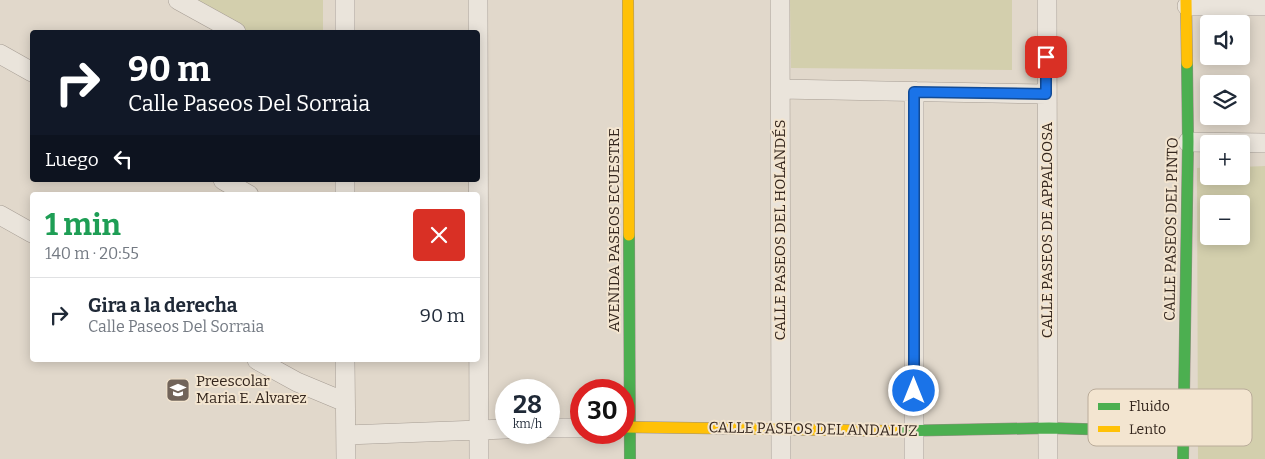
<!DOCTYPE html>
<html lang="es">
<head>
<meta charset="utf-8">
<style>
  :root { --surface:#fff; --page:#f2f2f3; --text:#1f2937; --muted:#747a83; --line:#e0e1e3 }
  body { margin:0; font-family:Bitter,serif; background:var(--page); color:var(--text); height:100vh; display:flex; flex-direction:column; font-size:19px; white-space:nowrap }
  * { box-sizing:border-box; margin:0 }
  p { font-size:16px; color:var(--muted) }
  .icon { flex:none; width:28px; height:28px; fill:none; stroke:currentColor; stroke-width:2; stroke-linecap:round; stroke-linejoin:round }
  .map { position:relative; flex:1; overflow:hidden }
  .panel { position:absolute; left:30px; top:192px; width:450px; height:170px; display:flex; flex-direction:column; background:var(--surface); border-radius:5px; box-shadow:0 2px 12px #0003 }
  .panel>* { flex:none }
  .banner { position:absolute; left:30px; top:30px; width:450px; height:152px; border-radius:5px; box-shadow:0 2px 12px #0003; background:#111827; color:#fff; overflow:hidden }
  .fabs { position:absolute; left:1200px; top:15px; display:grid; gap:10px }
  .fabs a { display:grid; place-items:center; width:50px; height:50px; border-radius:5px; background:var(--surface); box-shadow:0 2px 12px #0003; font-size:25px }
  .speed { position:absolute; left:495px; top:379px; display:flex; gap:10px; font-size:25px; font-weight:700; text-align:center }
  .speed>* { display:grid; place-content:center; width:65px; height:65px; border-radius:50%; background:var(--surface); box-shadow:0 2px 12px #0003; line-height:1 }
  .speed small { font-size:12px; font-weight:400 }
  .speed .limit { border:8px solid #d22; background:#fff; color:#111 }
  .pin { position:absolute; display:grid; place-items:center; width:42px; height:42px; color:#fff; margin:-21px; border-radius:10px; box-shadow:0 2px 8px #0006 }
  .me { position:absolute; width:55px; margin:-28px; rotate:0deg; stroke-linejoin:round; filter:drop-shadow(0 0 4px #0008) }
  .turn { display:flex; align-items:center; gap:18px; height:105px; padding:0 15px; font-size:22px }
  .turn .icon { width:65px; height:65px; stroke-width:2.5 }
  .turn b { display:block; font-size:35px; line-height:42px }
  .then { display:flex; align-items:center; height:48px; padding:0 15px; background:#0003; gap:10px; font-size:19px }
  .round { display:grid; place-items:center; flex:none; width:52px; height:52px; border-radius:5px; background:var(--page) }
  .head { display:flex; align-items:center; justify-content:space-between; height:85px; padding:0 15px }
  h1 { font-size:30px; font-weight:700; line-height:38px; color:#1e9e55 }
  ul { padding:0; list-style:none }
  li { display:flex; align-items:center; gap:15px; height:75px; padding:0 15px; border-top:1px solid var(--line) }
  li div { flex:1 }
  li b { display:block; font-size:19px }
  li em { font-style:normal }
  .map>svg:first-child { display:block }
  .green { fill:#d3cfad; fill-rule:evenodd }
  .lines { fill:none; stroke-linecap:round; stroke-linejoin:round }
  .street-casing { stroke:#a69d94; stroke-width:20 }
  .fast-casing { stroke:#968d84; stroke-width:12 }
  .slow-casing { stroke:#968d84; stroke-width:12 }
  .street { stroke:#eae4db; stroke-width:19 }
  .fast { stroke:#4caf50; stroke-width:11 }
  .slow { stroke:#ffc107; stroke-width:11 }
  .route-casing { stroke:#114b97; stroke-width:12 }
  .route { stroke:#1a73e8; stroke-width:9 }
  .labels { text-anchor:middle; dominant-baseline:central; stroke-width:4; stroke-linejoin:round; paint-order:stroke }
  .street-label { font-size:15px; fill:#34261d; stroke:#f3e5d0 }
  .poi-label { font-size:15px; fill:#34261d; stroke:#f3e5d0; text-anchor:start }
  .key { fill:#f3e5d0; stroke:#baac9a; stroke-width:1 }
  .key-label { font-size:14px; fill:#34261d }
</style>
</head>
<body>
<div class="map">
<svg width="1265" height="459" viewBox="0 0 1265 459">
  <rect width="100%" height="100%" fill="#e1d8cb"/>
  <!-- green -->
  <path class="green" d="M183 0H323V32H241Z
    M790 0H1012V70L791 68Z
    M1265 166V459H1198L1197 168 1209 167V176H1241V167ZM1209 204H1241V236H1209Z"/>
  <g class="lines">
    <!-- street casing -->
    <g class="street-casing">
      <path id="street" d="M178 0 236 32
        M478 0 479 459
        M780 0 781 459
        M1047 0 1048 459
        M1187 6H1265
        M345 32V0
        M0 54 32 72
        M780 89 1046 94
        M1188 142 1265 143
        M223 180 249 195
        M345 180V195
        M0 215 32 233
        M257 360 297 382 345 402
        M345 360 346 459
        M549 428H581
        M346 435 506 429
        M914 459V91"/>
    </g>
    <!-- fast casing -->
    <g class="fast-casing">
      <path id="fast" d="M629 235 630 459
        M895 431 1049 428 1183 432
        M1183 459 1188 142 1187 63"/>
    </g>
    <!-- slow casing -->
    <g class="slow-casing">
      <path id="slow" d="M628 0 629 235
        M1186 0 1187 63
        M624 427 895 431"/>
    </g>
    <!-- street -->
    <use href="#street" class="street"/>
    <!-- fast -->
    <use href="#fast" class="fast"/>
    <!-- slow -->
    <use href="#slow" class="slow"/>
  </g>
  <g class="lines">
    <!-- route casing -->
    <g class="route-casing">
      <path id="route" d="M914 391V92L1046 94V57"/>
    </g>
    <!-- route -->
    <use href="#route" class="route"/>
  </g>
  <!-- icons -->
  <defs>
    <g id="school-square" transform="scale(1.25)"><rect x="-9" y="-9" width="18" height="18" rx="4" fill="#71645a" stroke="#f3e5d0"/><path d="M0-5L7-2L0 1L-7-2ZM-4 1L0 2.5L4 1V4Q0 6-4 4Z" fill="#fff"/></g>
  </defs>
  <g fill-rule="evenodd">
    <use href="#school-square" x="178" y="390"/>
  </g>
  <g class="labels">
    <!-- street labels -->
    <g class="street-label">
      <text transform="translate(1171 229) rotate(-89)">CALLE PASEOS DEL PINTO</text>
      <text transform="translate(614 230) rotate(-90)">AVENIDA PASEOS ECUESTRE</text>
      <text transform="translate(780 230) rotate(-90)">CALLE PASEOS DEL HOLANDÉS</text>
      <text transform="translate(1047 230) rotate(-90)">CALLE PASEOS DE APPALOOSA</text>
      <text transform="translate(813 429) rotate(1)">CALLE PASEOS DEL ANDALUZ</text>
    </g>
    <!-- poi labels -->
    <g class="poi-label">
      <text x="196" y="381">Preescolar<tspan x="196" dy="17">Maria E. Alvarez</tspan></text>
    </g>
  </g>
  <!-- legend -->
  <rect x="1088" y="389" width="164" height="57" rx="8" class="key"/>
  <rect x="1098" y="403" width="22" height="7" fill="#4caf50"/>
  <rect x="1098" y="426" width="22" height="6" fill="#ffc107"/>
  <g class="key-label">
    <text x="1129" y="411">Fluido</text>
    <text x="1129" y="434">Lento</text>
  </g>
</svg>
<div class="fabs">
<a><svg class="icon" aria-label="sound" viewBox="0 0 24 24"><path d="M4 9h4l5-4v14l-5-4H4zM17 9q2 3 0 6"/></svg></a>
<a><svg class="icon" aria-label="layers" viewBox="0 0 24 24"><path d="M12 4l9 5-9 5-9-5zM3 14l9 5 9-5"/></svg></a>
<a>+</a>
<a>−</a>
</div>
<div class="speed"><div>28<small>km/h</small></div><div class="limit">30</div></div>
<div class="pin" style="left:1046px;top:57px;background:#d93025"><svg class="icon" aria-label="arrive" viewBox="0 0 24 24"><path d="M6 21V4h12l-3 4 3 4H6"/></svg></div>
<svg class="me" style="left:914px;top:391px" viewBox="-20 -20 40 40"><circle r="17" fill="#1a73e8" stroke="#fff" stroke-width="3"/><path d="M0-11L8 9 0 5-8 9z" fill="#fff"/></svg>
<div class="banner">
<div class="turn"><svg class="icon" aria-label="right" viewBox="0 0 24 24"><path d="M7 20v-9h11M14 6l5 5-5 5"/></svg><div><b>90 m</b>Calle Paseos Del Sorraia</div></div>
<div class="then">Luego<svg class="icon" aria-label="left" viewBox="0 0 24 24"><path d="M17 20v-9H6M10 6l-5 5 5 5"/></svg></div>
</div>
<section class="panel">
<div class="head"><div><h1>1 min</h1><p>140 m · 20:55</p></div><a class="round" style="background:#d93025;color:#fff"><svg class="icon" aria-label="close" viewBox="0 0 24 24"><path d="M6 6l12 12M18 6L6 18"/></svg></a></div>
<ul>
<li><svg class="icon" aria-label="right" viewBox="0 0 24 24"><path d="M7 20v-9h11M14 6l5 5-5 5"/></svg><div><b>Gira a la derecha</b><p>Calle Paseos Del Sorraia</p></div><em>90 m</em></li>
</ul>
</section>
</div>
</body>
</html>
